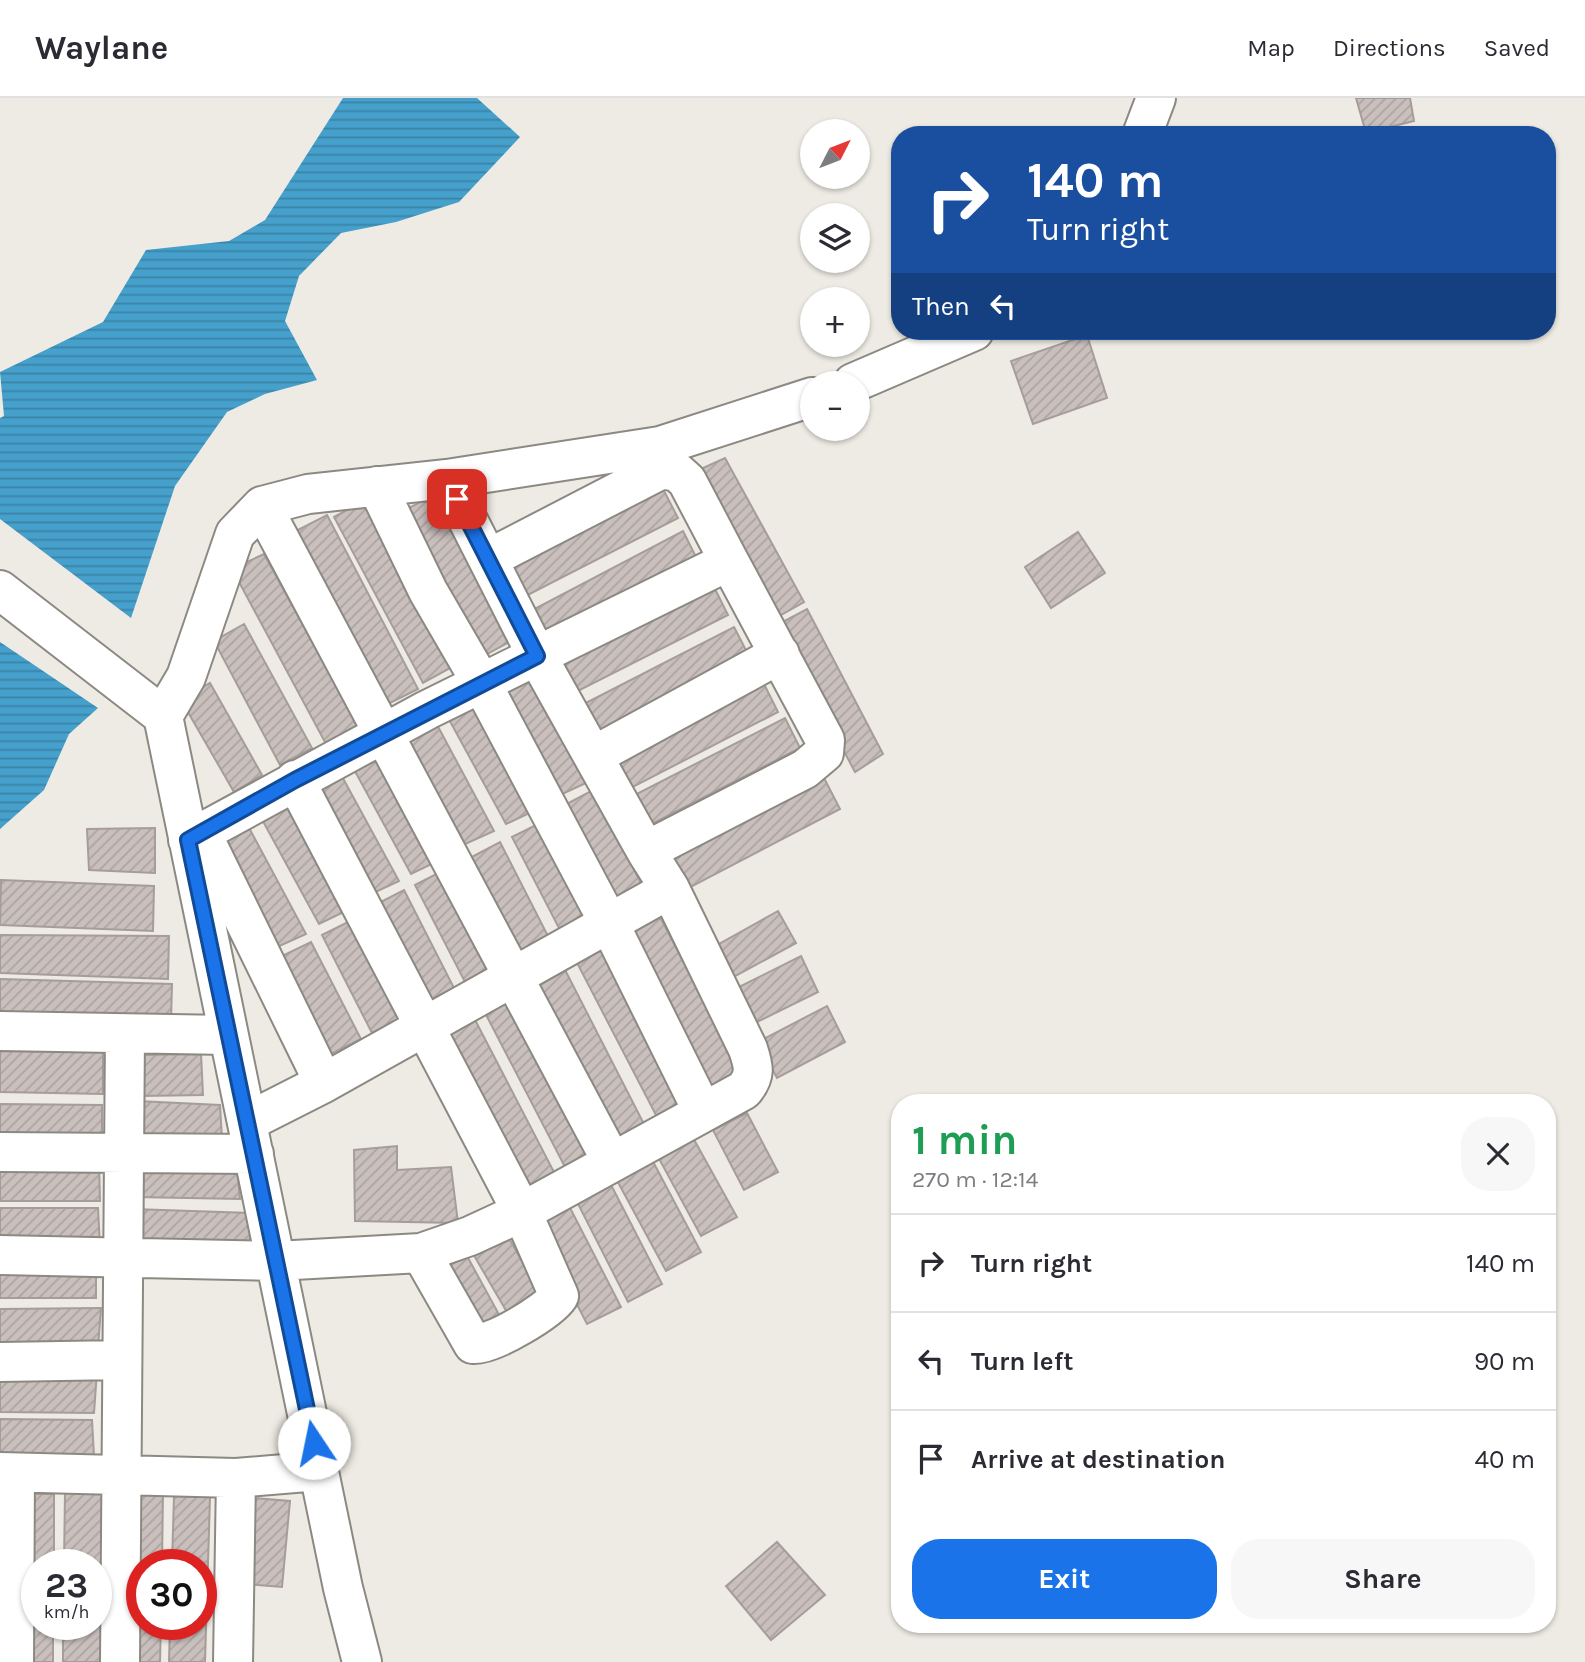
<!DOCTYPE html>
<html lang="en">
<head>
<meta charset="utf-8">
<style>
  :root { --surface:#fff; --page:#f7f7f7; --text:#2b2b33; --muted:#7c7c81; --line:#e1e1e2; --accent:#1a73e8 }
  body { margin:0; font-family:Karla,sans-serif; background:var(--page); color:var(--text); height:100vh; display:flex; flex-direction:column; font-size:26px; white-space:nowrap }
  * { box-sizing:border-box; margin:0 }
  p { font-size:23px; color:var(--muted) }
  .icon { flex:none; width:38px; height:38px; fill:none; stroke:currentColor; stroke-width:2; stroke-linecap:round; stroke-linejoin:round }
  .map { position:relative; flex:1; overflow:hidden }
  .drawer { position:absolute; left:891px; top:996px; width:665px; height:539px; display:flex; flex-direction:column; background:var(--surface); border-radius:28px; box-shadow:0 2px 5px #0004 }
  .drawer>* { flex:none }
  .top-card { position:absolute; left:891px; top:28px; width:665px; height:214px; border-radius:28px; box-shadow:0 2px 5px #0004; background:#1a4fa0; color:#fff; overflow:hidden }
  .needle { width:46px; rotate:48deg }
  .fabs { position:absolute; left:800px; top:21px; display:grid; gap:14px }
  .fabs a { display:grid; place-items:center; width:70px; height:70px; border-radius:50%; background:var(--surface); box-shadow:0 2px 5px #0004; font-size:35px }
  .speed { position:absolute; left:21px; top:1451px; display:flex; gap:14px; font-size:35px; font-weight:700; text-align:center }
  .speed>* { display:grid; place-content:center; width:91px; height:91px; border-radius:50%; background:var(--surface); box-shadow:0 2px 5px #0004; line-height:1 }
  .speed small { font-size:18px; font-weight:400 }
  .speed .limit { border:10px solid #d22; background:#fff; color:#111 }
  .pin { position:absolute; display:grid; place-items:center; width:60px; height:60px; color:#fff; margin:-30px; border-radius:14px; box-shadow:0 4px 10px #0006 }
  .me { position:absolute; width:77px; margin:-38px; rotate:349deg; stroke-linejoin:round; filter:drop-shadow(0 0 5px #0008) }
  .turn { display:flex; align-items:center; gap:24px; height:147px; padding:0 21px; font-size:32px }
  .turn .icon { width:91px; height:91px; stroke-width:2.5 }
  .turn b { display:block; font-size:49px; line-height:60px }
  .then { display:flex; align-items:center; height:66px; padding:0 21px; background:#0003; gap:14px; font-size:26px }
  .round { display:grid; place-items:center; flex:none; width:74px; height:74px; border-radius:28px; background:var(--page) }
  .overview { display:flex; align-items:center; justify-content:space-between; height:119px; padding:0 21px }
  h1 { font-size:42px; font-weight:700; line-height:52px; color:#1e9e55 }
  .button { display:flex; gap:14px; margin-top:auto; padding:14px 21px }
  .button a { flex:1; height:80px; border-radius:28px; background:var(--accent); color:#fff; font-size:28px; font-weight:700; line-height:80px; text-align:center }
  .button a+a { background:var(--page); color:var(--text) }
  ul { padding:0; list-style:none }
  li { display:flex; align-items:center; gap:21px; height:98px; padding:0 21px; border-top:2px solid var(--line) }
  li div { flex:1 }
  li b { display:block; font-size:26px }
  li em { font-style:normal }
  header { display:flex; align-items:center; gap:42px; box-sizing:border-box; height:98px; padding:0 35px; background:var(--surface); border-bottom:2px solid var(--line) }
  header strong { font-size:33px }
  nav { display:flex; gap:38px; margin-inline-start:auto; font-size:24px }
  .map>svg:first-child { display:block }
  .water { fill:url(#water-rules) }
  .building { fill:url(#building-hatch); stroke:#a69c9a; stroke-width:2 }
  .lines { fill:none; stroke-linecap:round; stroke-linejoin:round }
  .minor-casing { stroke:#8b8982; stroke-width:42 }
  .minor { stroke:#fff; stroke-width:38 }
  .route-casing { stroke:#114b97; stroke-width:18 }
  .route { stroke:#1a73e8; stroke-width:12 }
</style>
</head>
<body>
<header>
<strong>Waylane</strong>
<nav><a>Map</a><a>Directions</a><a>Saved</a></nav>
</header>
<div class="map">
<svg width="1585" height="1564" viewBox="0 0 1585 1564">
  <defs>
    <pattern id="water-rules" width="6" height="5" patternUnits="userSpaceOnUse" patternTransform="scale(1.75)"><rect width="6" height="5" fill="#45a0cc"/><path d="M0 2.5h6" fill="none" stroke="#3a83a6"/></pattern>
    <pattern id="building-hatch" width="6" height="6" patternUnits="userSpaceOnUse" patternTransform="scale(1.75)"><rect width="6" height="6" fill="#c9bfbd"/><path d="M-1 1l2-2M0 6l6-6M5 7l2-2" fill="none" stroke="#ada4a2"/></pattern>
  </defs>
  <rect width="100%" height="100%" fill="#edebe3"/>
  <!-- water -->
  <path class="water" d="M343 0H477L520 39 459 104 396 124 341 135 299 178 285 223 317 282 265 296 227 314 175 388 131 520 0 421V320L4 318 0 274 103 224 146 152 229 143 265 122Z
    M0 544 98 610 69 636 44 692 0 731Z"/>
  <!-- building -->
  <path class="building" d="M1356 0H1410L1414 23 1366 35Z
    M1087 237 1107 300 1033 326 1011 263Z
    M725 360 804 504 774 521 692 375Z
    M663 391 678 420 522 500 507 470Z
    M434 397 511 543 480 560 403 413Z
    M371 399 461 564 423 585 334 419Z
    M327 417 418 591 384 608 294 434Z
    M683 433 699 465 544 547 527 515Z
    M1078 434 1105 475 1051 510 1025 469Z
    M264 456 359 629 326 646 232 471Z
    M713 487 728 517 572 596 557 567Z
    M807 511 883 656 855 674 777 527Z
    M244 526 312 650 280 667 214 543Z
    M734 529 749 558 593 638 578 609Z
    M528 575 588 684 556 699 496 589Z
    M763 584 778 614 623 694 607 664Z
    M210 585 262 677 234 694 181 602Z
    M478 602 538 711 506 726 446 616Z
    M785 620 800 650 644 730 629 700Z
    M435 623 494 733 463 747 403 637Z
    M383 651 442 761 411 776 351 666Z
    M339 673 399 783 367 798 307 687Z
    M823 678 840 711 683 793 667 758Z
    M593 692 643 789 611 806 561 709Z
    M290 701 350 811 319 826 259 716Z
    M544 723 594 820 562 836 512 739Z
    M247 726 306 836 275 850 215 740Z
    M155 730V775L89 772 87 731Z
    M500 744 550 842 518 858 468 761Z
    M448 770 497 868 465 884 415 787Z
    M1 782 154 788 153 833 0 827Z
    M404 792 454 890 422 906 371 809Z
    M657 813 741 975 710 991 626 829Z
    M778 813 796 845 730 881 712 850Z
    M354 821 404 919 372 935 322 837Z
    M0 837 169 838 168 881 0 875Z
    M605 843 689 1005 658 1021 574 859Z
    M311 844 361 941 329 957 278 860Z
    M801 858 818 894 751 927 735 891Z
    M562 866 645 1028 614 1044 531 882Z
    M0 881 172 886 171 923 0 917Z
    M513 893 597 1055 566 1071 482 909Z
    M827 908 845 944 777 980 758 944Z
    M472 916 556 1078 525 1093 441 931Z
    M0 953 103 954V996L0 994Z
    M201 956 203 997 141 998 140 957Z
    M137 1003 220 1007 222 1041H137Z
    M0 1006 102 1007V1042L0 1041Z
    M747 1015 778 1074 744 1092 713 1032Z
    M692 1038 737 1119 701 1138 657 1057Z
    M397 1048V1072L451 1069 458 1125 355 1123 354 1052Z
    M650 1058 701 1154 666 1173 614 1077Z
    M0 1063 99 1064 100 1103H0Z
    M236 1063 240 1101 135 1099 138 1065Z
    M608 1081 662 1186 628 1204 574 1098Z
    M567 1104 621 1209 587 1226 533 1121Z
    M0 1110H98L100 1148 0 1147Z
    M133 1111 250 1115V1148H134Z
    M506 1135 541 1197 508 1216 472 1154Z
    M467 1158 502 1222 474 1237 439 1173Z
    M0 1167 96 1168V1200H0Z
    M101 1210 98 1250H0V1211Z
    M0 1273H97L94 1315 0 1314Z
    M0 1321 92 1322 94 1358 0 1359Z
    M130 1392 163 1393 162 1466H142V1526H161L160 1564H130Z
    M65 1395H102L101 1564H63V1526H96V1466H64Z
    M24 1396H54V1466H37V1526H53V1564H22Z
    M174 1398 210 1399 205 1564H169L170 1526H201V1466H172Z
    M254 1400 290 1403 282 1489 246 1486Z
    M777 1444 825 1497 771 1542 726 1488Z"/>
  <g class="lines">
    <!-- minor casing -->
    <g class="minor-casing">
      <path id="minor" d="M1142 37 1156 0
        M853 285 974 233
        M447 381 537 558 646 753
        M377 388 428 493 482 586 609 825 703 1014
        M262 408 612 1064
        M488 461 662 371 677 374 687 383 729 463
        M0 492 163 618 343 1490 362 1564
        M163 618 186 579 235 436 262 408 308 396 447 381 660 348 812 299
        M595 657 780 556
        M295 682 522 1114 559 1198C549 1213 491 1248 473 1246L421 1155
        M202 736 324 985
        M0 933 228 937
        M247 1024 324 985 670 791
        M0 1054 254 1056
        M0 1157 276 1163 421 1155 470 1138 522 1114 744 992C756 977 754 969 748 951L670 791 646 753 805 671 824 655 825 642 729 463 427 612 188 742
        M0 1264 122 1262
        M0 1374 236 1380
        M14 1564 15 1375
        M120 1564 125 936
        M233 1564 236 1380 319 1373"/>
    </g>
    <!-- minor -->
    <use href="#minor" class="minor"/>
  </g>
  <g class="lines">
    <!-- route casing -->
    <g class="route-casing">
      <path id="route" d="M314 1345 188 742 295 682 537 558 457 401"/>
    </g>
    <!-- route -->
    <use href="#route" class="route"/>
  </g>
</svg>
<div class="fabs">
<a><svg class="needle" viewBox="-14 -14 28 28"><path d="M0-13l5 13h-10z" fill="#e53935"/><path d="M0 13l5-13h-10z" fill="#7c7c81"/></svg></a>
<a><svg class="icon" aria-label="layers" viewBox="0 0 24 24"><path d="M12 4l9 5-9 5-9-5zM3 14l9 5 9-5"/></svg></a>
<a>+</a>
<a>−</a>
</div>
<div class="speed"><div>23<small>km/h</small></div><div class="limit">30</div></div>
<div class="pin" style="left:457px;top:401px;background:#d93025"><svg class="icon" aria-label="arrive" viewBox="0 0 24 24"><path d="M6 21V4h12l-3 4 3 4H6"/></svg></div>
<svg class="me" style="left:314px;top:1345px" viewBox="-20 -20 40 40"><circle r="19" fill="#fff"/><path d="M0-13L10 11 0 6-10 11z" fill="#1a73e8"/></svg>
<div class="top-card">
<div class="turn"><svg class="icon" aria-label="right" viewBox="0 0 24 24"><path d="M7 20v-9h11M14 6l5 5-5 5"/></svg><div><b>140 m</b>Turn right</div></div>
<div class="then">Then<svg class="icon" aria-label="left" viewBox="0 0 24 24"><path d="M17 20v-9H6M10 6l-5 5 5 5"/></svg></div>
</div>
<section class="drawer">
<div class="overview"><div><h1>1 min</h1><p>270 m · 12:14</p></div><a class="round"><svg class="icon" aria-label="close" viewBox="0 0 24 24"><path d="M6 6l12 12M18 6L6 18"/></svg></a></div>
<ul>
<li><svg class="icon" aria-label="right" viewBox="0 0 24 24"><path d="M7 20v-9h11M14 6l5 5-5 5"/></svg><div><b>Turn right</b></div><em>140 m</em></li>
<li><svg class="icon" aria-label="left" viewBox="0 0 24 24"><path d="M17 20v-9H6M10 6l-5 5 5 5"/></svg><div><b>Turn left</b></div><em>90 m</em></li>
<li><svg class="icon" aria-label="arrive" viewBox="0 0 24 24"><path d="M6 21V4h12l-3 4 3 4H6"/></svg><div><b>Arrive at destination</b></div><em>40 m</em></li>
</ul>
<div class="button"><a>Exit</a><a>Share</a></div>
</section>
</div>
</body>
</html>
